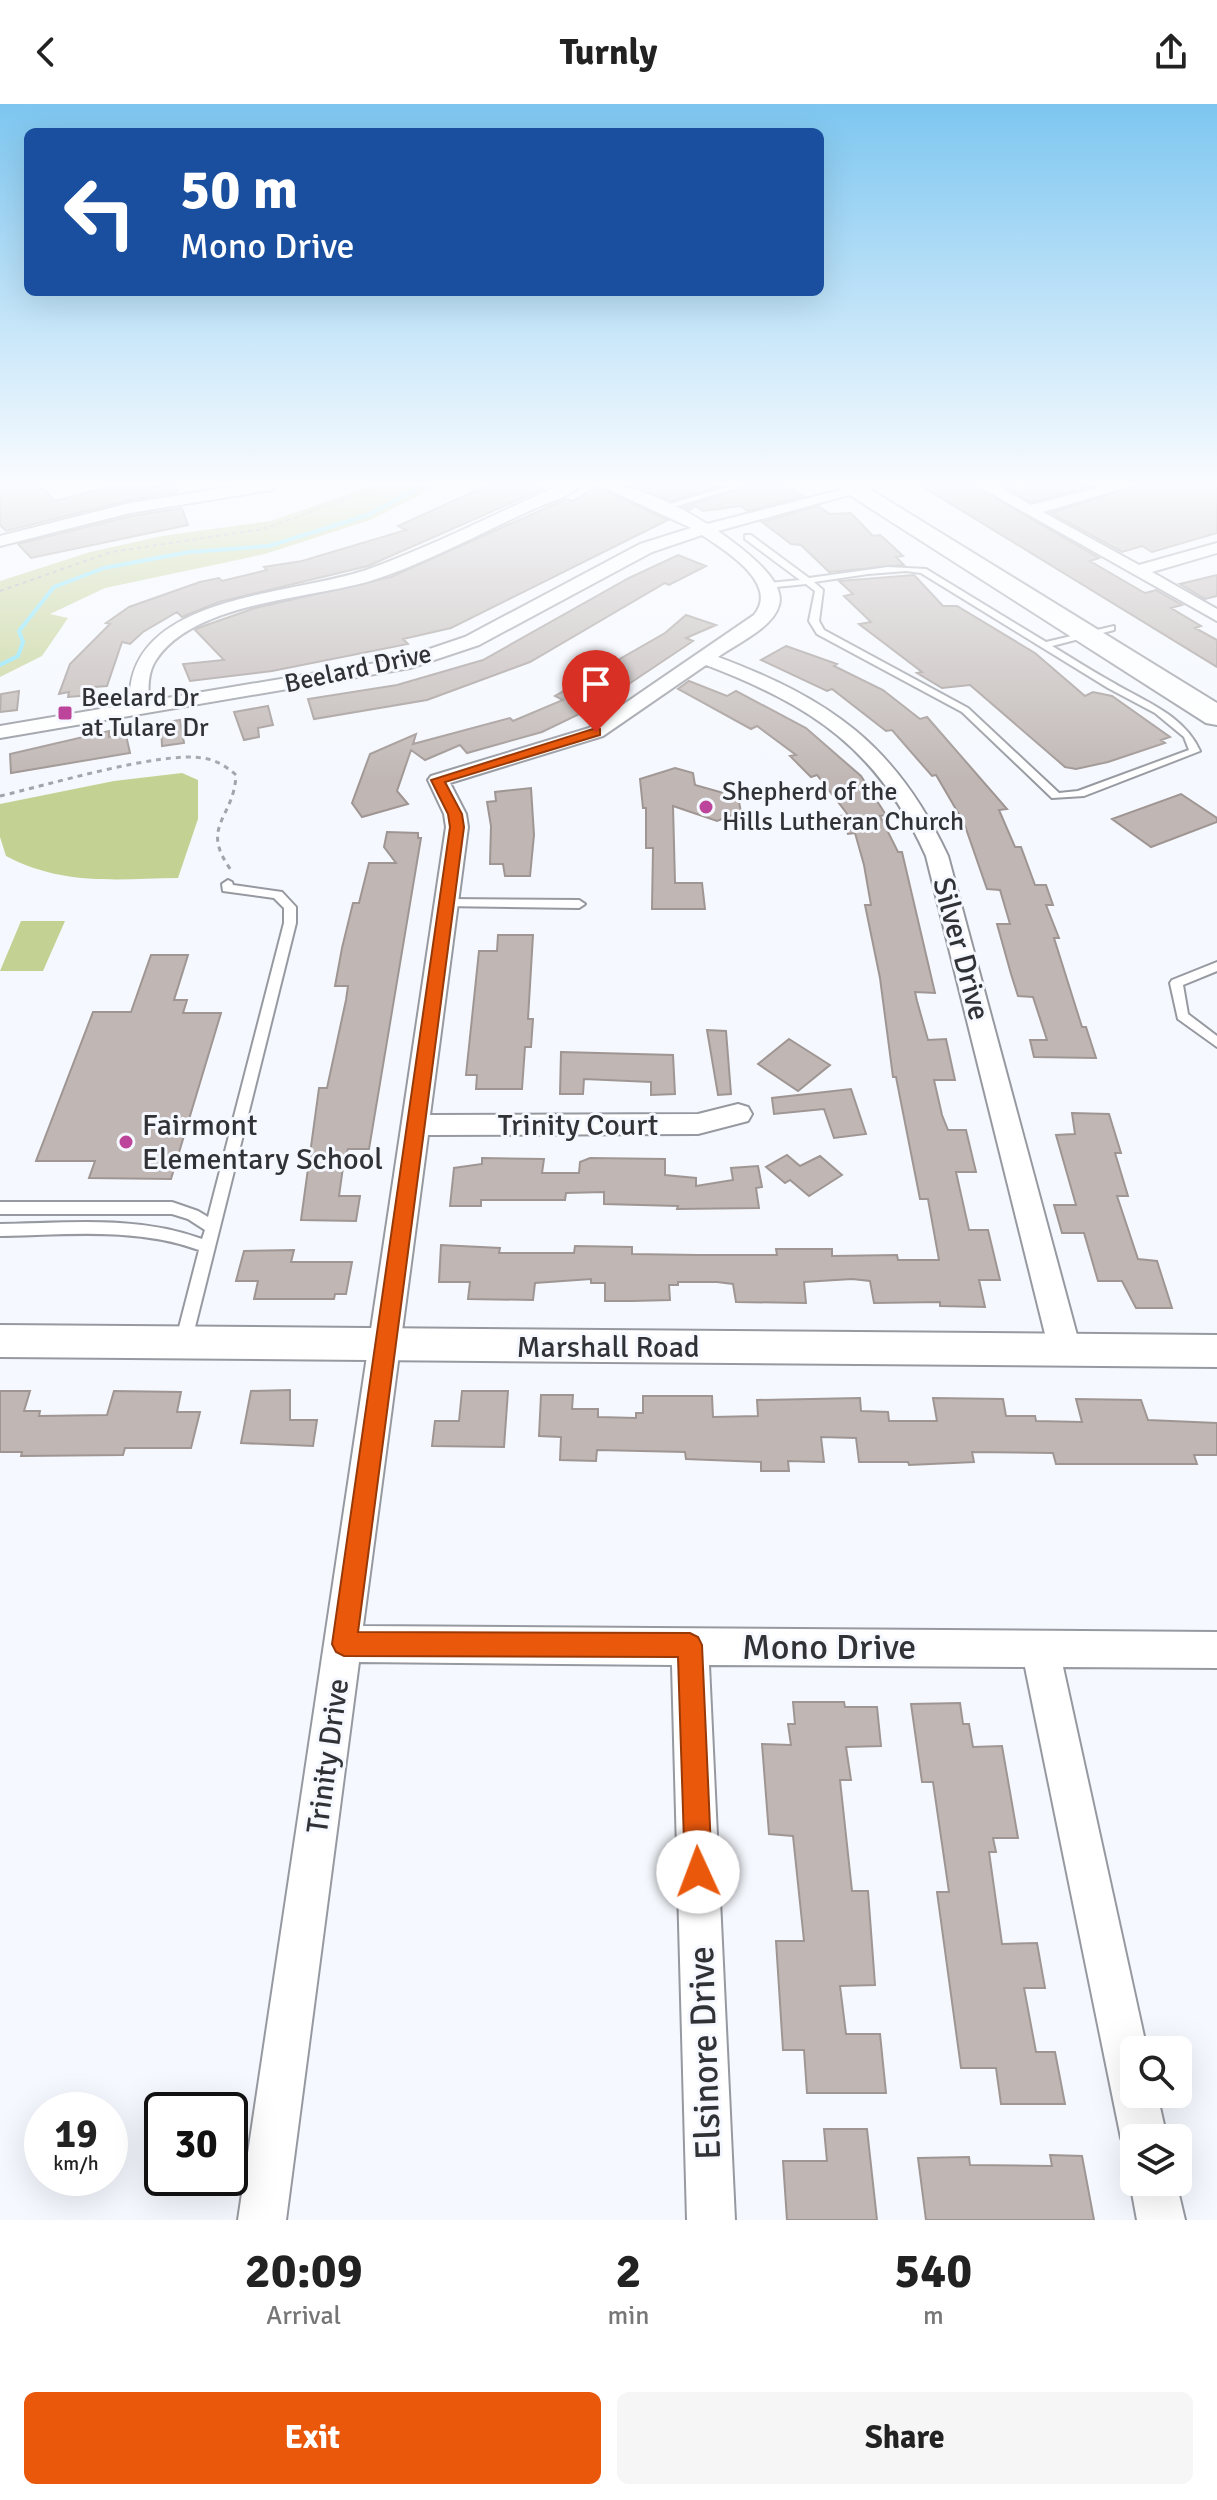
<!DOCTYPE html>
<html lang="en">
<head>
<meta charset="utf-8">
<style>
  :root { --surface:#fff; --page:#f6f6f6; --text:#222; --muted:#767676; --accent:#ea580c }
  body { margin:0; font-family:Signika,sans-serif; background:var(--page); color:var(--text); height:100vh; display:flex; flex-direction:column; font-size:30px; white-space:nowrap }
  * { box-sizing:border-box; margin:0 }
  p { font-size:26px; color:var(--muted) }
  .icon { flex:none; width:44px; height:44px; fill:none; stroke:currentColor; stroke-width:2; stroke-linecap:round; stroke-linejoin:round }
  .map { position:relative; height:2116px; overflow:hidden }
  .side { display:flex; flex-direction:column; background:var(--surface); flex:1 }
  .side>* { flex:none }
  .banner { position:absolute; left:24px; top:24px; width:800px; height:168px; border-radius:12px; box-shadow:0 8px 32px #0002; background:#1a4fa0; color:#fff; overflow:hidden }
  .controls { position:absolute; left:1120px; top:1932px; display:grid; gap:16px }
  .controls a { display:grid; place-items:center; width:72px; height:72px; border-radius:12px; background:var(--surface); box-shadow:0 8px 32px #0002; font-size:40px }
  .speed { position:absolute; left:24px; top:1988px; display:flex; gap:16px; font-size:40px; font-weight:700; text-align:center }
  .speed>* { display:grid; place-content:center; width:104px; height:104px; border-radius:50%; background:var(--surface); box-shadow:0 8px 32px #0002; line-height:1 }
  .speed small { font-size:20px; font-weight:400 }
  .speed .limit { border:4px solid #111; border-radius:12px; background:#fff; color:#111 }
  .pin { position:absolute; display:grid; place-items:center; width:68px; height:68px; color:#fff; margin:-82px -34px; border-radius:50% 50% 50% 0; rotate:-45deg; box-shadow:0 0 8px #0007 }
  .pin .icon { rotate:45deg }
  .me { position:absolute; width:88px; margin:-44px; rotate:358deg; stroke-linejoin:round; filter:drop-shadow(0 0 6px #0008) }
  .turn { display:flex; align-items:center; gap:28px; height:168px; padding:0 24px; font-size:36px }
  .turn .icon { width:104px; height:104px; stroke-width:2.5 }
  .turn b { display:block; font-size:56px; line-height:68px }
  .eta { display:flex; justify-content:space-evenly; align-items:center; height:136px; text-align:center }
  .eta b { font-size:48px; font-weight:700; line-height:56px }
  .primary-button { display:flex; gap:16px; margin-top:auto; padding:16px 24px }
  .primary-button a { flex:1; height:92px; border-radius:12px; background:var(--accent); color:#fff; font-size:32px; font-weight:700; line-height:92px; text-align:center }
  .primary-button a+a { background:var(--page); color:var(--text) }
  header { display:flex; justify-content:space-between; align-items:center; height:104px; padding:0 24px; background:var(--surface); font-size:36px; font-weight:700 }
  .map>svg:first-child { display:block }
  .green { fill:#c3d192 }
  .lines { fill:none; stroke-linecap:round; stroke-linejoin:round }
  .stream { stroke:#7ce2fb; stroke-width:4 }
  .building { fill:#c0b7b4; stroke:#9f9693; stroke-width:2 }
  .service-casing { stroke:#9699a0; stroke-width:4 }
  .minor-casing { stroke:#9699a0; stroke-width:4 }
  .tertiary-casing { stroke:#9699a0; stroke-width:4 }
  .primary-casing { stroke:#9699a0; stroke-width:4 }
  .path-far1 { stroke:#a2a4a9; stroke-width:2; stroke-dasharray:4 4; stroke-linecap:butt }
  .path { stroke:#a2a4a9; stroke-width:3; stroke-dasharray:5 5; stroke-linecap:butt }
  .service { fill:#fff; fill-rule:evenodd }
  .minor { fill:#fff; fill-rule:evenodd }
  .tertiary { fill:#fff; fill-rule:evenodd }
  .primary { fill:#fff; fill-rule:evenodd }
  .route { fill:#ea580c; stroke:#983908; stroke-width:2 }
  .poi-dot { fill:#bc459b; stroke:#f5f8fe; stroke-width:3 }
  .labels { text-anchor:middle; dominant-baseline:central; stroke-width:6; stroke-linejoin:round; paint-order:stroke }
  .far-street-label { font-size:26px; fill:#313235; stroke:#f5f8fe }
  .far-poi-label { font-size:26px; fill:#313235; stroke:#f5f8fe; text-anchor:start }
  .street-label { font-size:30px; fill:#313235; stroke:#f5f8fe }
  .poi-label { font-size:30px; fill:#313235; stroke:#f5f8fe; text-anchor:start }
  .near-street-label { font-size:36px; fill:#313235; stroke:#f5f8fe }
</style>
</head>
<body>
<header><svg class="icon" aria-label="back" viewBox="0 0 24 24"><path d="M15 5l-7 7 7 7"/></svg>Turnly<svg class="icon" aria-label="share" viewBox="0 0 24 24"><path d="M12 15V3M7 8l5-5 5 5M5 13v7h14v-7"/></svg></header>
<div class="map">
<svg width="1217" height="2116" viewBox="0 0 1217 2116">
  <rect width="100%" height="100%" fill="#f5f8fe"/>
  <!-- green -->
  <path class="green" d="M375 381H439L373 415 265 450 105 484 50 510 68 514 42 552 0 573V477L90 448 162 432 271 417Z
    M182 669 198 676V715L178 774C116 775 63 782 6 752L0 733V700L114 677Z
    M21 817H65L43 867H0Z"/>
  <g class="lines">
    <!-- stream -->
    <path class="stream" d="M0 561 18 552 23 538 19 527 54 483 104 464 189 448 269 442 368 411 424 381"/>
  </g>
  <!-- building -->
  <path class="building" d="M0 381H40L55 397 114 381 116 384 175 381 177 388 130 396 6 427 0 421Z
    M488 381H532L543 385 368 462 219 498 182 513 177 508 143 528 130 540 122 538 107 582 94 583 93 591 68 593 69 588 59 590 70 560 110 520 106 519 129 503 200 478 219 474 222 477 267 466 264 463 302 457 406 426 398 422Z
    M626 381H724L671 397Z
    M749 381H787L803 392 747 407 741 402 703 407 696 402 689 406 684 403Z
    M920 381H973L1099 454 1090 457 1131 481 1145 489 1156 486 1182 501 1171 504 1201 522 1195 524 1217 536V563Z
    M1001 381H1097L1031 398Z
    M1138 381H1217V429L1152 448 1142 442 1122 448 1051 409Z
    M597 383 668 416 451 524 403 535 408 540 272 567 190 577 183 560 224 556 195 526 198 524 255 504 391 473 566 395 572 397Z
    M818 402 830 410 851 409 873 432 880 431 886 436 903 452 896 453 904 461 829 468 801 441 791 440 762 418Z
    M182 404 188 421 31 454 18 440 131 412Z
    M678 451 706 462 669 481 665 479 530 558 427 596 314 615 308 595 397 581 483 556 629 474Z
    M914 471 943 502H957L1035 549 1085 592 1093 588 1112 592 1170 633 1161 636 1165 639 1108 658 1076 665 1065 663 970 581 942 584 917 569 922 568 859 520 871 518 844 492 853 490 839 477Z
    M1217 471V492L1205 495 1180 480Z
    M686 511 716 521 686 534 693 537 596 602 542 628 467 649 460 641 425 656 411 646 397 687 408 700 362 713 352 699 370 650 416 630 413 640 510 614 513 617 563 596 555 592 665 529Z
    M786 542 837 560 834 562 883 586 920 615 927 613 1007 705 999 706 1015 743H1021L1035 781H1046L1053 801H1046L1059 834H1054L1082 923H1086L1096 954 1034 953 1030 936H1047L1033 893 1018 892 1011 870 997 820H1010L1000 786 987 785 964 719 936 671 932 672 892 626 886 627 832 585 827 587 761 556Z
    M689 577 727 592 736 587 806 624 861 672 886 711 880 712 898 748H902L935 889 915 888 917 897 928 936 946 935 955 976H934L942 1011 948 1026H966L976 1068H956L969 1126H988L1000 1176H979L985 1203 940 1202V1198L874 1199 870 1177 852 1175 804 1178 806 1199 736 1198 733 1180 717 1178H678V1181H669L670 1196 632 1197H605V1179H591V1175L535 1179 533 1196 468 1195 470 1178H439L441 1141 500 1144 499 1149H574L575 1142 632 1143V1150L698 1151H777L776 1145H832V1152L897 1151 898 1156H939L928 1095H920L896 973H893L880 874 865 801H871L864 761 855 729 848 730 839 712 848 711 817 671 811 673 790 652 796 651 757 622 751 625 678 585Z
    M19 587 17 606 0 608 1 590Z
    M268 602 273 621 258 624 259 633 244 636 234 608Z
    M180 616 184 639 162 642 161 619Z
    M109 627V633L126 631 130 649 11 669 10 650Z
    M675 664 693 669 695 681 738 693 741 708 717 717 673 702 675 779H702L705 805H652L653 744H646V704H643L640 675Z
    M531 684 534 731 530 772H505L503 760H490L491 722 487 698 496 697 495 688Z
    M1181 690 1217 714V718L1151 743 1112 715Z
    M387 728 418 729V734H421L369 1045H348L344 1056 339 1092H360L356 1117 301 1116 319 984H327L346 896 348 882H335L342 844 353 799H359L369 759H396L384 743Z
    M498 831H533L528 915H533L531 943H525L522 985H476L477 971H466L479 847H497Z
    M151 851H188L174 896H187L183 909H221L171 1075 89 1074 95 1057H36L93 908H131Z
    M707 926 726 927 731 990 718 991Z
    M789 935 830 961 798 987 758 960Z
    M561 948 673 951 675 990 651 991V978L584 975 583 990H560Z
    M851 985 866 1030 834 1034 824 1005 774 1010 772 994Z
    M1072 1009 1109 1010 1121 1049H1115L1128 1092H1117L1138 1155 1157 1157 1172 1204H1136L1122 1177H1098L1084 1129H1062L1054 1101H1076L1056 1031 1075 1030Z
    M787 1051 800 1062 820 1052 842 1071 809 1092 790 1076 785 1079 766 1063Z
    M482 1054 544 1055 542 1069H579L580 1058 590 1054 665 1055V1071L696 1074V1082L733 1076 731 1064 758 1062 762 1083 756 1084 759 1104 677 1105 678 1102 604 1100V1088L566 1089 565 1096H481V1102H450L454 1064 482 1060Z
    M294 1146 291 1158H352L346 1190H335L334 1195H254L258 1177H236L244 1147Z
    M290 1286V1316H317L313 1342 241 1339 251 1287Z
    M0 1287H30L24 1307H40L39 1312 107 1311 114 1287 181 1288 177 1308H200L191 1344H125L123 1351 21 1352 22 1348H0Z
    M462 1287H508L504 1343 432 1342 435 1317H459Z
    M541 1291H573L572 1305H598V1313L636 1314V1309H643V1292H712L713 1313 758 1312 757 1296 860 1294 861 1307 888 1308 889 1317H937L933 1294 1003 1295 1006 1312H1035L1036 1317 1082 1318 1076 1295 1141 1296 1148 1316 1217 1319V1351H1194L1197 1360H1056L1053 1349 972 1348 974 1358 909 1361 908 1358H859L856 1334 821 1333 824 1358 788 1357 789 1367H761V1358L686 1355 685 1348 597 1346 596 1357 560 1356 561 1333 539 1332Z
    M793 1598H844L845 1603H877L881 1642 846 1643 851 1676H840L852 1787H868L875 1881 840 1882 846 1930H880L886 1989H807L804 1946H783L776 1837H804L793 1732 769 1730 762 1640 791 1641 788 1620H795Z
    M960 1599 963 1620H969L973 1643 1002 1642 1018 1734H993L996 1748H989L1002 1840 1037 1839 1045 1884H1024L1036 1948H1055L1065 2000H1001L996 1964H961L937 1788H949L933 1678H922L911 1600Z
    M824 2025H867L877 2116H787L783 2057H827Z
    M1050 2051 1082 2052 1094 2116H926L918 2054 969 2053 970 2061 1052 2062Z"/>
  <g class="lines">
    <!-- service casing -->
    <g class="service-casing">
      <path id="service" d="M734 381H746L667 405 660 403Z
        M745 431H751L809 474 888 463 926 465 1046 538 1114 522V526L1052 542C1072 554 1092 567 1112 578 1145 598 1183 610 1200 647L1084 692 1052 694 962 608 817 530 809 517 815 487 806 480 766 484 765 482 769 479 800 476 745 435ZM906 467 921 469 1108 584 1155 609 1184 633 1189 646 1078 687 1059 689 968 604 824 526 819 517 823 486 814 478 868 470Z
        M228 776 232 778 233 781 282 788 296 803V819L191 1239 189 1244 183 1246 177 1244 175 1239 199 1146C135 1123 67 1131 0 1132V1120C68 1119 137 1111 202 1135L205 1126 188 1115 172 1110H0V1098H172L198 1107 208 1113 284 819V804L274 794 223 787 222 780Z
        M446 795 579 796 585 800 579 804 442 802V796Z
        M1217 858V867L1183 881 1188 910 1217 932V943L1178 915 1170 879 1172 876Z"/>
    </g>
    <!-- minor casing -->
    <g class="minor-casing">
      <path id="minor" d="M243 381H279L271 386 130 409 0 442V432L130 399Z
        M560 381H581C568 394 543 400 527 408 475 432 424 460 370 477 309 495 194 498 156 556 148 568 148 583 149 597L400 555 465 533 640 440 691 424 599 381C638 381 675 400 707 420L859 381H885L718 427C736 440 787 475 779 501 773 524 736 540 718 553 830 595 896 641 948 752L1081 1246 1076 1255 1065 1259 1054 1255 1049 1246 926 752C878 645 813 602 706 561L603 632 450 679 466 710 468 723 430 1011 698 1010 738 1000 748 1003 752 1010 748 1017 698 1030 428 1031 363 1522 1217 1528V1564L1063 1563 1147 1946H1134V1990H1157L1167 2034H1134V2053L1128 2050 1121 2034 1025 1563 709 1561 735 2116H687L672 1561 359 1558 286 2116H238L446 723 444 710 428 676 431 672 589 624 754 511C780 480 726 447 702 431L652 448 479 541 410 564 0 634V622L130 600C124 489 295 492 369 465 435 441 497 409 560 381Z
        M976 381H995L1031 401 1109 381H1135L1043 408 1139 461 1217 439V449L1152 468 1217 505V517Z
        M1134 2067V2078H1176L1185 2116H1137L1130 2078Z"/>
    </g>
    <!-- tertiary casing -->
    <g class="tertiary-casing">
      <path id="tertiary" d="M0 1221 1217 1231V1263L0 1253Z"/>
    </g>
    <!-- primary casing -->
    <g class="primary-casing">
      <path id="primary" d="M834 381H863L1217 599V621L1206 619Z"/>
    </g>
    <!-- path-far1 -->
    <path class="path-far1" d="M0 487 111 448 263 425 385 381"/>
    <!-- path -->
    <path class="path" d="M0 692C48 681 160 647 203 654 216 656 226 662 236 671 234 715 199 722 231 766"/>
    <!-- service -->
    <use href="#service" class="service"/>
    <!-- minor -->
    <use href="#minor" class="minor"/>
    <!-- tertiary -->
    <use href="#tertiary" class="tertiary"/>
    <!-- primary -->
    <use href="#primary" class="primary"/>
  </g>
  <!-- sky -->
  <linearGradient id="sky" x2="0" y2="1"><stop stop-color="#7dc6f0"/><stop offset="0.56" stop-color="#fafcff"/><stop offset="1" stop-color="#fafcff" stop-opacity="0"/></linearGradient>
  <rect width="1217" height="677" fill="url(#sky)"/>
  <!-- route -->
  <path class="route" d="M596 624 600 625V631L445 678 462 710 464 723 358 1528 690 1529 698 1533 702 1541 712 1768 708 1777 698 1781 689 1777 685 1768 678 1553 344 1552 336 1548 332 1540 450 723 448 710 431 676Z"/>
  <!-- markers -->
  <g class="poi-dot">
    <rect x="57" y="601" width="16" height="16" rx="4"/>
    <circle cx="706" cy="703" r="8"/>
    <circle cx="126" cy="1038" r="8"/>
  </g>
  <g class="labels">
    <!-- far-street labels -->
    <g class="far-street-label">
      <text transform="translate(358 565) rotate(-12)">Beelard Drive</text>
    </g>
    <!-- far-poi labels -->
    <g class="far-poi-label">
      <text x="81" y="594">Beelard Dr<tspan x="81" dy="30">at Tulare Dr</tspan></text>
      <text x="722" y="688">Shepherd of the<tspan x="722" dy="30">Hills Lutheran Church</tspan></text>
    </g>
    <!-- street labels -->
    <g class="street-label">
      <text transform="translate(961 845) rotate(75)">Silver Drive</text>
      <text x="578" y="1021">Trinity Court</text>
      <text x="608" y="1243">Marshall Road</text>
      <text transform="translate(328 1652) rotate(-82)">Trinity Drive</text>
    </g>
    <!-- poi labels -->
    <g class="poi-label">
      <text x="142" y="1021">Fairmont<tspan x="142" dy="34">Elementary School</tspan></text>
    </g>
    <!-- near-street labels -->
    <g class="near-street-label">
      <text x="829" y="1543">Mono Drive</text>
      <text transform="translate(705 1949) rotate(-92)">Elsinore Drive</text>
    </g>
  </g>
</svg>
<div class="controls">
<a><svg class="icon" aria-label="search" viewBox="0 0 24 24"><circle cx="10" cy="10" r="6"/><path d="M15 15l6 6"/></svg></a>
<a><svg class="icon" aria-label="layers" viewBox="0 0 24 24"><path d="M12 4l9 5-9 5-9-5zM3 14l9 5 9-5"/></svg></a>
</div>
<div class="speed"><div>19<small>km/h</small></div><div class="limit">30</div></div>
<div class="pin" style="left:596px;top:628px;background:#d93025"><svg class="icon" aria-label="arrive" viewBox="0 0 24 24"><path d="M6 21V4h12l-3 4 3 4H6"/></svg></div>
<svg class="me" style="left:698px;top:1768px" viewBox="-20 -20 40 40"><circle r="19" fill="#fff"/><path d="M0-13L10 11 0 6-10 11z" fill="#ea580c"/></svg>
<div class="banner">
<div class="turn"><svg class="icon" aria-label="left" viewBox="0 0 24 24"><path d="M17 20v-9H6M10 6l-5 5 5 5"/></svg><div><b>50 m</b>Mono Drive</div></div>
</div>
</div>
<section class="side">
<div class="eta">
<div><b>20:09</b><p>Arrival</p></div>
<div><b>2</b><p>min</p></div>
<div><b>540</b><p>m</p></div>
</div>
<div class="primary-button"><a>Exit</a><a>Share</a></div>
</section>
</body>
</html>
